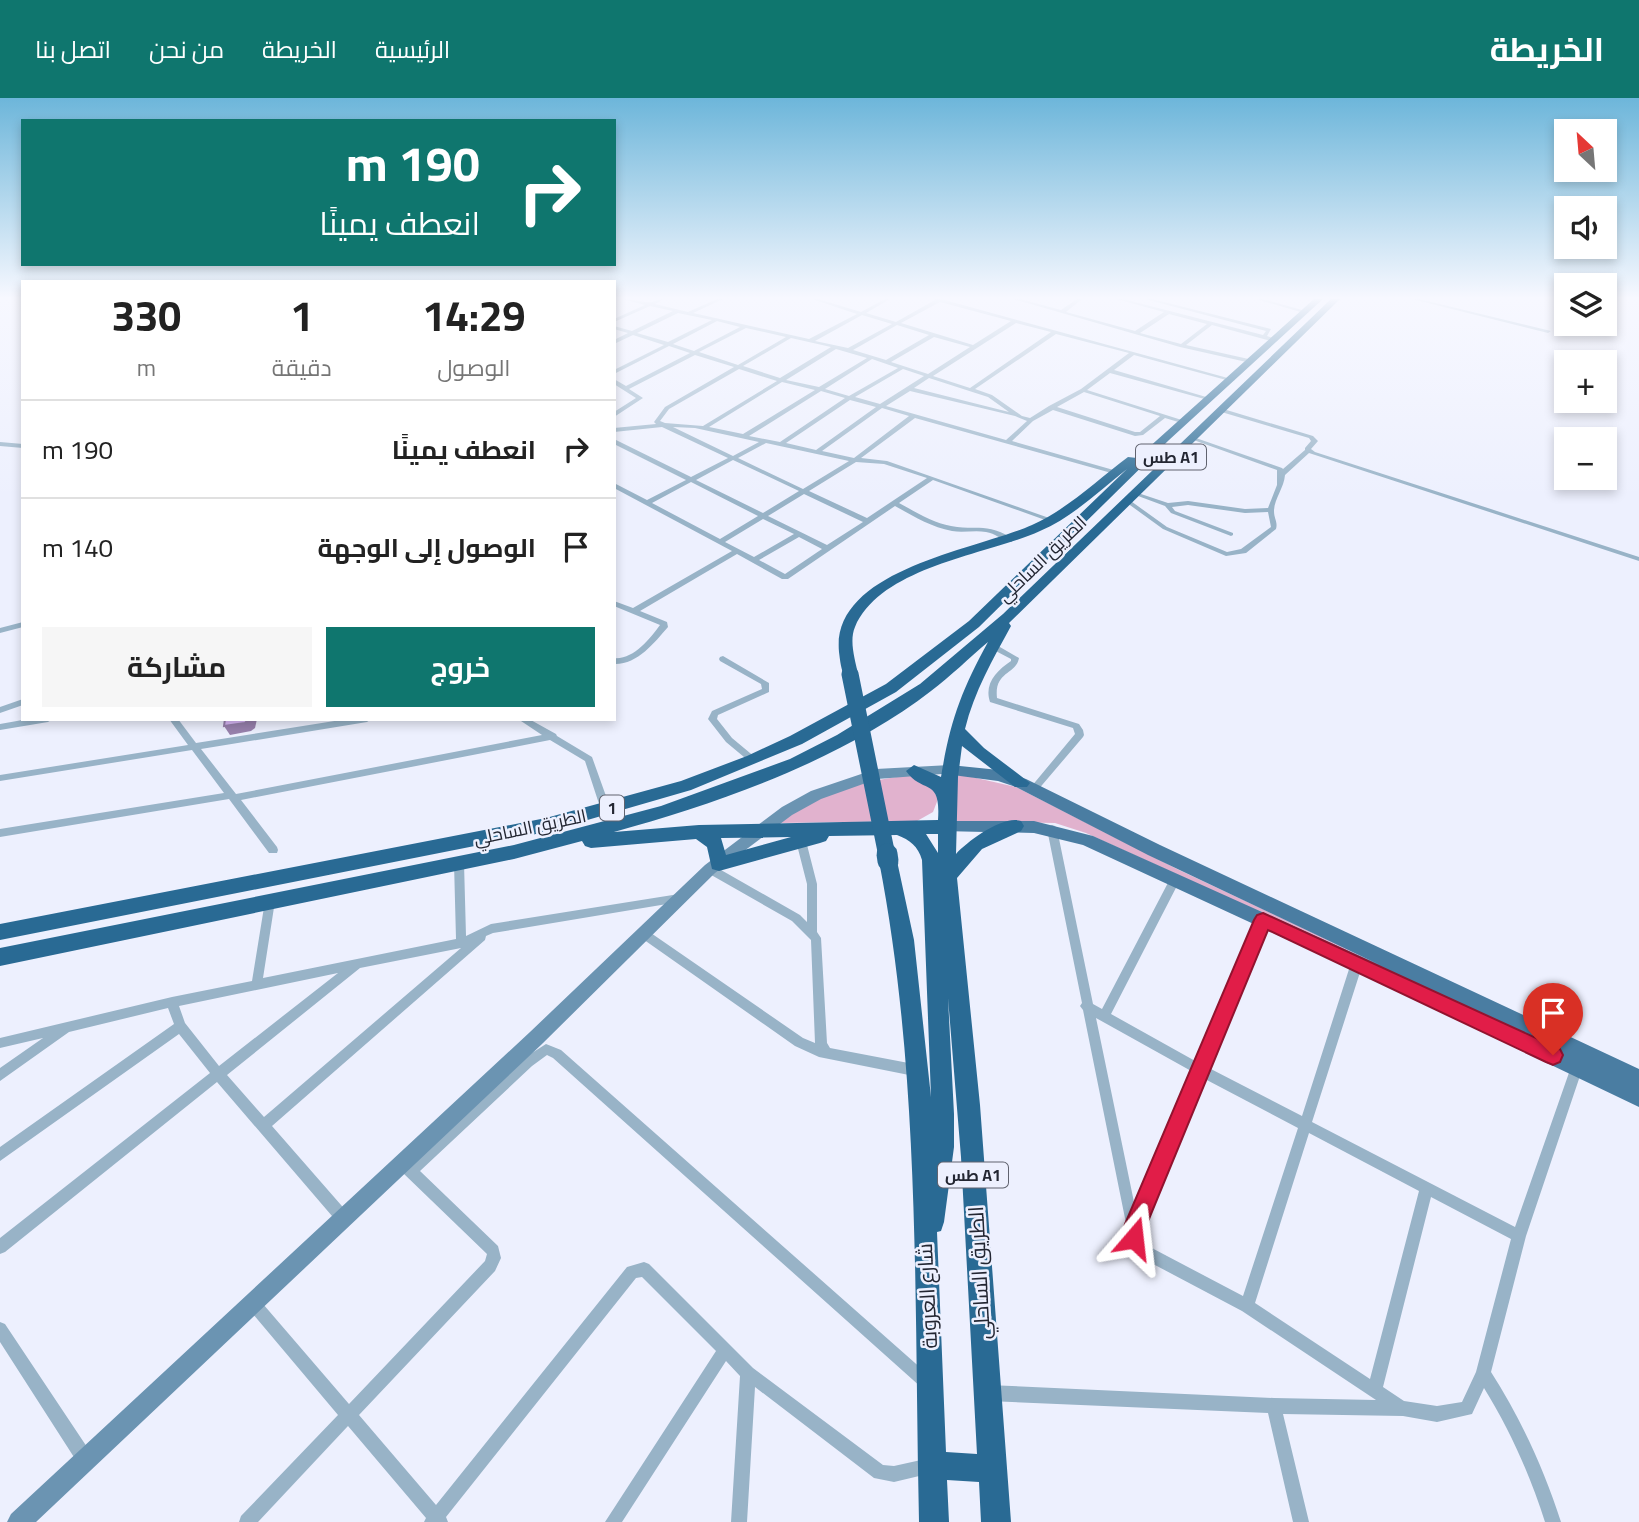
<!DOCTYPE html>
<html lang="ar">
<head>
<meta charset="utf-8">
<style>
  :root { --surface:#fff; --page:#f6f6f6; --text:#222; --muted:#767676; --line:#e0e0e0; --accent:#0f766e }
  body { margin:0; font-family:Georgia,Cairo,serif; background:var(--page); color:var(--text); direction:rtl; height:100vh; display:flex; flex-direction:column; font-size:26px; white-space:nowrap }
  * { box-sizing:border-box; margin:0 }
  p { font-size:23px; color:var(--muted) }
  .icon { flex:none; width:38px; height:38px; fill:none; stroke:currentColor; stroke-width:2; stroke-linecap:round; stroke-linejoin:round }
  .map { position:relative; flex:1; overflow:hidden; direction:ltr }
  .sheet { position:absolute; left:21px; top:182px; width:595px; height:441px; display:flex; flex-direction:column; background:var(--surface); border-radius:0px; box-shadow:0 4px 10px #0003; direction:rtl }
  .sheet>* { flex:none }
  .hud { position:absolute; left:21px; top:21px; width:595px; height:147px; border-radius:0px; box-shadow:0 4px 10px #0003; direction:rtl; background:#0f766e; color:#fff; overflow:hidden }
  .needle { width:46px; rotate:334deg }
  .tools { position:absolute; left:1554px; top:21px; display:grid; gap:14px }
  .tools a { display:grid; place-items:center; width:63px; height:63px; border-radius:0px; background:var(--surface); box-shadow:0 4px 10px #0003; font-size:35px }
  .pin { position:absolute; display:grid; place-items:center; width:60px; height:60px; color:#fff; margin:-72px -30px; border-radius:50% 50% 50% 0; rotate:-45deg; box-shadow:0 0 7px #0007 }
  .pin .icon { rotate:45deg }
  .me { position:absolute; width:77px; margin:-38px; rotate:17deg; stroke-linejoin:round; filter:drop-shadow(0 0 5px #0008) }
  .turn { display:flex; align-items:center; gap:24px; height:147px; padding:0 21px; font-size:32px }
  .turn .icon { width:91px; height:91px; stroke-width:2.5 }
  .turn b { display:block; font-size:49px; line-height:60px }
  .eta { display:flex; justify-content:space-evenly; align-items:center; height:119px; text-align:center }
  .eta b { font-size:42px; font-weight:700; line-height:49px }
  .button { display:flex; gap:14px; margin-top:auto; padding:14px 21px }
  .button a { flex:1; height:80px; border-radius:0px; background:var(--accent); color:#fff; font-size:28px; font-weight:700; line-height:80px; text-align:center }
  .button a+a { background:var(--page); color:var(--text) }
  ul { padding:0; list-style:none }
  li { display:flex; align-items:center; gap:21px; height:98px; padding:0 21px; border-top:2px solid var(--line) }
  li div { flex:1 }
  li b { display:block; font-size:26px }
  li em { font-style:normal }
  header { display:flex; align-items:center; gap:42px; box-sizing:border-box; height:98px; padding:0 35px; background:var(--accent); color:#fff }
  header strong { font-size:33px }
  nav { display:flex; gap:38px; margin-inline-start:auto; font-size:24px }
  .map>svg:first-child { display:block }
  .green { fill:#e1b2ce }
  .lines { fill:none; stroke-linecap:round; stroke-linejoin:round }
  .street { fill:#98b3c7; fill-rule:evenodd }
  .secondary { fill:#6b94b2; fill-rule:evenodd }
  .primary { fill:#4a7da2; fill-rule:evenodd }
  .highway { fill:#296a94; fill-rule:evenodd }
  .highway-bridge-far1 { stroke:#296a94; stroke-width:17 }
  .highway-bridge { stroke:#296a94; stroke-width:21 }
  .shaded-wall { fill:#9881ad }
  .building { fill:#d9b8f7; stroke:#9881ad; stroke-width:2 }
  .route { fill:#e11d48; stroke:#92132f; stroke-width:2 }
  .labels { text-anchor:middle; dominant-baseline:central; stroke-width:5; stroke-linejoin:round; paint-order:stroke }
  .shield { fill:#edf0fe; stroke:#60636f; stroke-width:2 }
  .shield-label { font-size:16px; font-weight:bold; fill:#232632 }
  .street-label { font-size:18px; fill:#232632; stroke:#edf0fe }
  .near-street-label { font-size:21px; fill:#232632; stroke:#edf0fe }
</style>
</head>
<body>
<header>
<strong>الخريطة</strong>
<nav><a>الرئيسية</a><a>الخريطة</a><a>من نحن</a><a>اتصل بنا</a></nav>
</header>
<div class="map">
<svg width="1639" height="1424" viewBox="0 0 1639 1424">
  <rect width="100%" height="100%" fill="#edf0fe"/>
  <!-- green -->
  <path class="green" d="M913 677 931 686 938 701 933 714 917 723 779 725C819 694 864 682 913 677Z
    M963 677 1016 689 1177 771 1639 987 1086 735 1055 725 956 723V678Z"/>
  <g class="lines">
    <!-- street -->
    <path class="street" d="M623 201C631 201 639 204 647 204 653 205 658 201 664 201L655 206 688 214 717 201H723L693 215 809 241 857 216 812 201H818L861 214 885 201H890L866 215 896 224 935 202 934 201H941L1235 282 1230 283 1134 257 1114 272 1213 301 1208 302 1110 275 1087 292 1188 324 1185 326 1165 320 1143 337 1135 338 1053 312 1033 323 1012 343 1117 373 1118 374 1115 376 915 320 861 360 887 363 1052 421V423H1048L933 382 899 405C916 414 933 425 951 428 977 433 985 424 1012 440V444C1002 443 995 435 986 434 975 432 963 435 952 433 931 429 913 418 895 408L788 481H782L737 456 640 513 667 524 668 529C654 545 637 567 614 566V560C633 562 650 541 660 527L614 508V503L633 510 732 453 614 390V385L647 402 686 382 614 346V341L691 379 728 360 662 329 614 334V330L656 326 654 324 665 309 734 269 695 257 629 291 643 300 614 319V314L636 300 614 286V281L626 288 690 255 669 248 614 276V272L664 247 633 237 614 246V242L628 235 614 231V228L632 233 673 213 650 208 614 224V221L645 207ZM940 204 1011 223 973 247 901 225ZM678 215 712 222 668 244 637 235ZM862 217 892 226 848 250 815 243ZM717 223 740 229 694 253 673 246ZM1016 225 1051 234 970 290 933 278ZM897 227 929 237 886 262 853 252ZM746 230 786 239 738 267 699 254ZM1056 236 1129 255 1081 291 1049 308 1030 320 1022 318 992 297 975 291ZM934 239 970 249 928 276 891 264ZM791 240 831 249 780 280 743 268ZM836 251 867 260 819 289 786 282ZM872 261 898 270 849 298 825 291ZM739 271 777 283 703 328 665 325 660 323 669 311ZM903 271 924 278 880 306 855 299ZM929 280 988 299 1009 314 914 290ZM782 284 815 292 743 336 709 329ZM821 293 845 300 780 344 749 338ZM910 293 1015 318 1027 323 1006 342 886 308ZM1084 294 1160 318 1140 334H1135L1057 309ZM850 302 876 309 816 352 786 345ZM882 310 909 318 854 360 822 353ZM673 329 695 330 759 344 733 358ZM766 345 849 363 803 391 738 360ZM733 362 799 393 763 415 696 382ZM856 364 884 366 927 380 867 420 809 393ZM691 384 758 418 720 441 652 405ZM804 396 863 424 827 447 768 418ZM763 421 794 436 754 459 725 444ZM799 439 822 451 785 476 759 462Z
      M1013 201H1020L1061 212 1077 201H1082L1066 214 1135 233 1164 214 1116 201H1123L1263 237 1266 233 1145 201H1152L1271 231 1267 238 1278 242 1275 244 1212 227 1186 247 1253 262V264L1251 265 1180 249ZM1169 216 1207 226 1181 246 1140 235Z
      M1256 201H1263L1309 214 1304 215Z
      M1412 201H1419L1551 233 1548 235Z
      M1220 310 1313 338 1318 343 1311 351 1315 354 1639 459V463L1309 355 1285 377C1284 390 1274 401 1274 413 1274 421 1278 424 1276 431L1246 455 1226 458 1163 431 1123 402 1128 401 1167 429 1227 454 1241 451 1271 429 1268 414 1245 415 1188 407 1172 409 1175 413 1233 435V437L1231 438 1171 415 1165 408 1130 395 1135 394 1168 405 1188 403 1245 411 1268 410 1277 387V372L1188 340 1193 339 1282 370 1283 371 1305 352V350L1311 343 1309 340 1218 313V311Z
      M0 344 23 346V350L0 348Z
      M23 524V529L0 535V530Z
      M993 545 1019 560C1016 577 994 573 997 600L1079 626 1083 632 1084 637 1083 639 1037 693H1031L1029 691 1031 689 1075 636 1073 630 990 604C984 586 996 573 1011 563V561L990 550 989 548Z
      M723 558 769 585V594L718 617 717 621 732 640 756 660 758 662 753 665 750 664 726 644 708 621 712 613 762 591 761 586 720 563 719 561 720 559Z
      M23 601V607L0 615V609Z
      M28 621H52L48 624 0 632V626Z
      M169 621H178L196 645 347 621H371L367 624 201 651 236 696 542 637 518 621H529L556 636 557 638 592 659 611 712 606 716 601 712 585 663 550 642 241 702 277 749 278 752 277 755H269L229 701 0 739V731L224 695 192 652 0 683V677L188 647Z
      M1052 727 1055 728 1057 731 1093 906 1102 911 1171 779 1175 778 1179 779 1180 782 1111 916 1197 964 1258 822 1259 819 1263 818 1267 819 1268 822 1207 969 1302 1018 1351 865 1353 862 1357 860 1361 862 1363 865 1312 1024 1515 1129 1571 969 1573 965 1577 963 1581 965 1583 969 1526 1138 1491 1274C1521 1321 1544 1371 1561 1424H1545C1530 1377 1510 1332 1484 1290L1472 1316 1437 1324 1403 1318 1283 1316 1309 1424H1293L1268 1315 988 1303 983 1300 980 1295 983 1290 988 1287 1274 1300 1376 1302 1242 1213 1138 1158 1131 1150 1083 912 1080 908 1082 905 1047 731 1049 728ZM1096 920 1193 974 1135 1109ZM1203 980 1298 1030 1243 1198 1148 1148 1142 1142 1140 1131ZM1309 1035 1419 1093 1370 1281 1255 1205ZM1431 1099 1511 1141 1476 1274 1462 1304 1437 1308 1404 1303 1383 1289Z
      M801 739 805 740 806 743 817 786V834L821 840 827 945 830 950 919 967 923 969 925 973 923 977 919 979 819 959 795 948 640 839 639 836 640 833 644 831 648 833 803 940 815 945 811 842 792 823 706 774 705 771 706 768H714L800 817 807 824V786L796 743 797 740Z
      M459 761 463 762 464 765 466 838 491 826 679 796 683 797 684 800 683 803 679 804 493 835 486 838 485 842 272 1028 348 1115 350 1120 348 1125 343 1127 338 1125 217 984 5 1154 0 1156V1140L210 975 179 936 0 1063V1049L174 926 168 910 69 934 0 983V970L43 940 0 950V940L172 899 252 883 265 803 266 800 270 799 274 800 275 803 263 880 456 841 454 765 455 762ZM461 850 264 1019 227 977 360 870ZM338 875 219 968 185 925 179 908Z
      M546 946 561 952 932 1280 934 1285 932 1290 927 1292 922 1290 553 960 547 957 532 968 420 1073 498 1148 501 1160 495 1173 359 1317 436 1407 627 1169 644 1164 649 1166 753 1270 883 1367 894 1368 930 1360 936 1362 938 1368 936 1374 894 1384 874 1380 755 1289 747 1424H731L740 1278 726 1263 622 1424H605L716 1253 642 1179 636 1180 446 1419 448 1424H424L426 1420 348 1328 258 1424H239L241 1418 338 1317 247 1209 245 1204 247 1199 252 1197 257 1199 349 1306 485 1163 487 1156 403 1075 402 1070 403 1065 410 1064 524 960Z
      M0 1224 5 1226 91 1355 93 1361 91 1367 85 1369 79 1367 0 1244Z"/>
    <!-- secondary -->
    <path class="secondary" d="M950 667 957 672 955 675 877 681 821 701 792 717 715 775 542 946 36 1424H7L11 1416 530 934 705 767 782 709 811 693 876 671Z"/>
    <!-- primary -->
    <path class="primary" d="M950 667 999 672 1026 681 1160 747 1639 971V1009L1351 871 1083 747 1034 735 942 733 940 729 942 725 948 723H1034L1093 738 1380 867 1148 757 1016 689 998 683 945 676 942 672Z"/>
    <!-- highway -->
    <path class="highway" d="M1314 201H1323L1169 342 979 529 896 594 802 646 691 692 546 734 0 842V826L546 720 681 683 747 658 790 638 886 586 969 523 1127 371C1099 393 1073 419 1040 433 987 457 881 468 855 529 849 543 855 561 858 576L850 581 845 580C841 572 840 562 839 554 831 471 977 452 1032 427 1068 411 1097 382 1128 359L1137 360Z
      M1331 201H1340L1009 525 1011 528C993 561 974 594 965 631L984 650 1030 685 1027 689H1015L962 648 958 679 956 756C968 743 1003 717 1021 723L1024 728 1021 733 982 751 957 780 980 1007 1011 1424H981L979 1384 947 1382 949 1424H919C914 1204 921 979 879 763L882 758 888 756 894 758 897 763 914 842 931 999 922 762C918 748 910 742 897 737L829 738 826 743 820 745 719 773 712 771 707 749 696 741 591 750 585 748 582 743 514 761 0 868V850L514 747 661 708 790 661 837 637 920 586 1003 516ZM988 544C961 593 950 624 941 679L914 667 906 673C923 697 941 678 938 722L699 727 614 734C721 705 843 661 931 593 951 578 969 560 988 544ZM926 736H938V755ZM791 739 726 757 721 740ZM948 900 961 1059 977 1356 946 1354 937 1134 941 1133 944 1124 954 1049V1016Z"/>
    <!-- highway-bridge-far1 -->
    <path class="highway-bridge-far1" d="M850 576 887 758"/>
    <!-- highway-bridge -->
    <path class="highway-bridge" d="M887 756 888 763"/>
  </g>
  <!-- shaded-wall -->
  <path class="shaded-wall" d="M249 621H257L255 630 251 633 230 637 224 628Z"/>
  <!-- building -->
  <path class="building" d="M225 621H249L245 625 224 628Z"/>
  <!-- sky -->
  <linearGradient id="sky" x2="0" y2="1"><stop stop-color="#6db6da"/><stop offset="0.5" stop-color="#f7f8ff"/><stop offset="1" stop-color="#f7f8ff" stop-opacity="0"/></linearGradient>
  <rect width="1639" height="400" fill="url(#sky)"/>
  <!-- route -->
  <path class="route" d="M1263 815 1560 951 1563 957 1560 964 1553 967 1546 964 1268 832 1144 1133 1142 1148 1134 1151 1126 1148 1122 1133 1254 822 1257 817Z"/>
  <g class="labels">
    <!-- shield labels -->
    <g class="shield">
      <rect x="1136" y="346.5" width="70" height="25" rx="5"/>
      <rect x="600" y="697.5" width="24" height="25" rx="5"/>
      <rect x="938" y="1064.5" width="70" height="25" rx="5"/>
    </g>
    <g class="shield-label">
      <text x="1171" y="359">طس A1</text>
      <text x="612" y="710">1</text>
      <text x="973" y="1077">طس A1</text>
    </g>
    <!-- street labels -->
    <g class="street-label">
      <text transform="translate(1042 461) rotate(-44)">الطريق الساحلي</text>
      <text transform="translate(530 729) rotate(-12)">الطريق الساحلي</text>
    </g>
    <!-- near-street labels -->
    <g class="near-street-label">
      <text transform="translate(979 1175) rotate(-93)">الطريق الساحلي</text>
      <text transform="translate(927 1198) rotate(-93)">شارع العروبة</text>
    </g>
  </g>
</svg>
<div class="tools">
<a><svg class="needle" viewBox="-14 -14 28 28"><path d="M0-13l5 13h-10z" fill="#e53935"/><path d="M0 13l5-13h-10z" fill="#767676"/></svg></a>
<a><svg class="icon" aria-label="sound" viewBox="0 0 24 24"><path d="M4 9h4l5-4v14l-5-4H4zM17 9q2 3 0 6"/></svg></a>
<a><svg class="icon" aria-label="layers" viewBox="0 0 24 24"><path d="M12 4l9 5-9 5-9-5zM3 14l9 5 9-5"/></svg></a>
<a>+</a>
<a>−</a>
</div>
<div class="pin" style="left:1553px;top:957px;background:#d93025"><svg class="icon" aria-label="arrive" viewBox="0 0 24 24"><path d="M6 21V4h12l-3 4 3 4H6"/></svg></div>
<svg class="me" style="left:1134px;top:1140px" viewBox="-20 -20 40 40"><path d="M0-17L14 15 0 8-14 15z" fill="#e11d48" stroke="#fff" stroke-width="4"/></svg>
<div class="hud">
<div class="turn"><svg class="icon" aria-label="right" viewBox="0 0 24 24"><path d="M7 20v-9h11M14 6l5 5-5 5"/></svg><div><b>190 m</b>انعطف يمينًا</div></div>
</div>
<section class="sheet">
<div class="eta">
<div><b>14:29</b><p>الوصول</p></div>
<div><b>1</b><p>دقيقة</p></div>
<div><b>330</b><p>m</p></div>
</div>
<ul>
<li><svg class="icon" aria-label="right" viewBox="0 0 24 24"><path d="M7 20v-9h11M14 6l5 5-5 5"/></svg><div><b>انعطف يمينًا</b></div><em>190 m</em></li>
<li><svg class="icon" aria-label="arrive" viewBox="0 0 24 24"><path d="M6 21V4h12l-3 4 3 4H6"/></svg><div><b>الوصول إلى الوجهة</b></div><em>140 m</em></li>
</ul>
<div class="button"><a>خروج</a><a>مشاركة</a></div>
</section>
</div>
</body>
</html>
